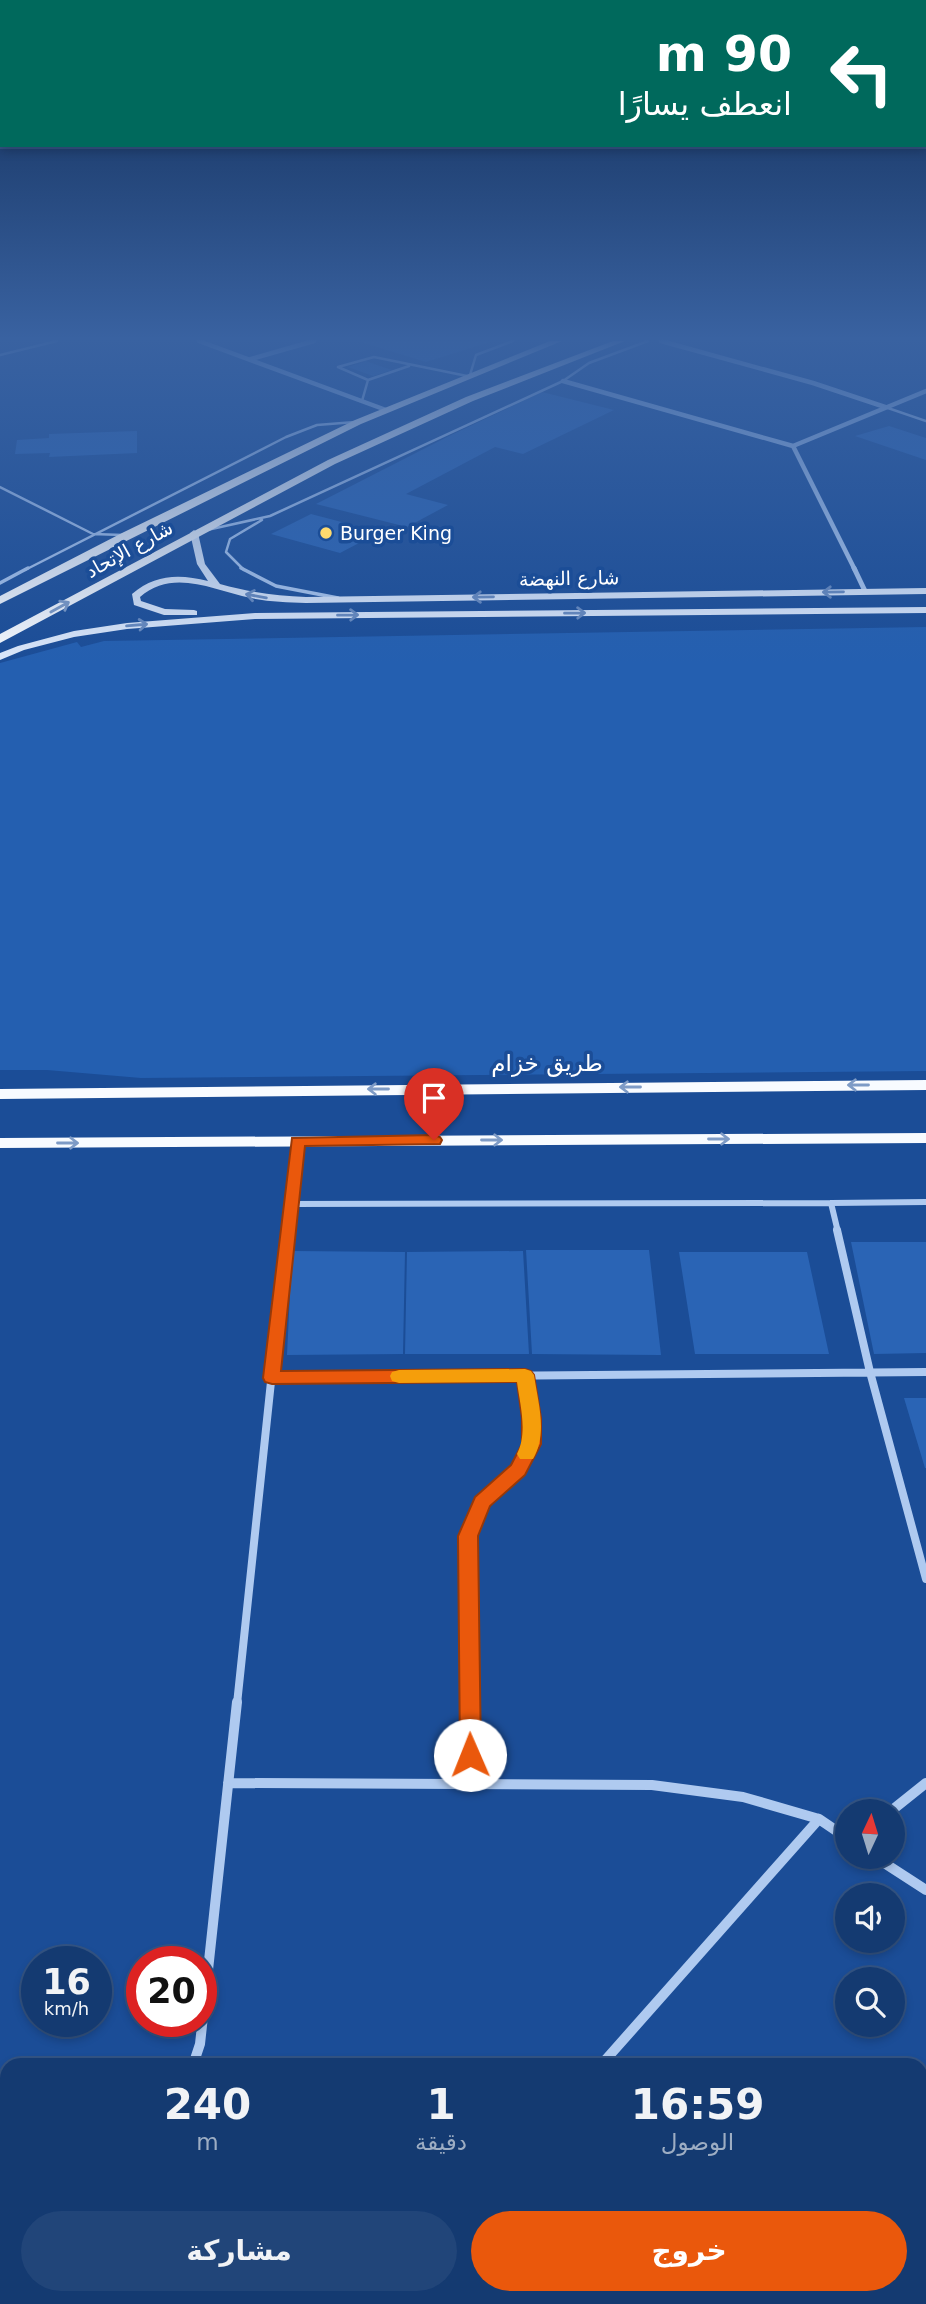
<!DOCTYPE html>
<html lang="ar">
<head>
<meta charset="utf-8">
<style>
  :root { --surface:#143a71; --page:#214579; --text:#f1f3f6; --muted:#9dadc3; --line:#335484; --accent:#ea580c }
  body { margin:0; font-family:"DejaVu Sans","Noto Sans Arabic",sans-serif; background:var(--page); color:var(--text); direction:rtl; height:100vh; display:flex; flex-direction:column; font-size:26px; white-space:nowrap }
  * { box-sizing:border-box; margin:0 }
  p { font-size:23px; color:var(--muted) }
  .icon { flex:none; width:38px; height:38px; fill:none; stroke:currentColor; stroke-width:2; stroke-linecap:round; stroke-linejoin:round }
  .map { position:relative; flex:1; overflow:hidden; direction:ltr }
  .details { position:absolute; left:0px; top:2058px; width:928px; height:247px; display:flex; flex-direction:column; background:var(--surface); border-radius:21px 21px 0 0; box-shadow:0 4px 10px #0003,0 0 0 2px var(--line); direction:rtl }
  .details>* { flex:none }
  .guide { position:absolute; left:0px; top:0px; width:928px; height:147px; box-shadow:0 4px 10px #0003,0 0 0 2px var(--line); direction:rtl; background:#00695c; color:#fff; overflow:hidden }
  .needle { width:46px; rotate:4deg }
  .fabs { position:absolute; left:835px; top:1799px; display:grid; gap:14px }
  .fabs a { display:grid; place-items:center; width:70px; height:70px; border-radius:50%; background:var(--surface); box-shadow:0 4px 10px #0003,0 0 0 2px var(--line); font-size:35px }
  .speed { position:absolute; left:21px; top:1946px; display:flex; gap:14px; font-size:35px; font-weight:700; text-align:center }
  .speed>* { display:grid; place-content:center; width:91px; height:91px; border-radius:50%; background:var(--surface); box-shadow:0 4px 10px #0003,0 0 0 2px var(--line); line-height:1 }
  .speed small { font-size:18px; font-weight:400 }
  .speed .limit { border:10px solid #d22; background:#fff; color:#111 }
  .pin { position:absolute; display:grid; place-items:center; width:60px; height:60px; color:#fff; margin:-72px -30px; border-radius:50% 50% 50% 0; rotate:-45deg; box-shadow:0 0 7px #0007 }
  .pin .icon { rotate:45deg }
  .me { position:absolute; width:77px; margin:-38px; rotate:359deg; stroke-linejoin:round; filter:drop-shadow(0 0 5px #0008) }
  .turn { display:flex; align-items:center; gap:24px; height:147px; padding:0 21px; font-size:32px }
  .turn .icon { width:91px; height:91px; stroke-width:2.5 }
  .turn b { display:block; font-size:49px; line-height:60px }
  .eta { display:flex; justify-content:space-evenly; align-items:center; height:119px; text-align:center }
  .eta b { font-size:42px; font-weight:600; line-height:49px }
  .action { display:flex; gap:14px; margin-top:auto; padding:14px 21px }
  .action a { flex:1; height:80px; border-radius:42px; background:var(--accent); color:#fff; font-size:28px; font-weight:600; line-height:80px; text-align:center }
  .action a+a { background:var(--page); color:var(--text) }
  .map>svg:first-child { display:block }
  .green { fill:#245fb0 }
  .building { fill:#2a64b5 }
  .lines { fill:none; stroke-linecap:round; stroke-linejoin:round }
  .service-far3 { stroke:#afcaf0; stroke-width:2.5 }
  .service-far2 { stroke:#afcaf0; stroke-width:3.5 }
  .service-far1 { stroke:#afcaf0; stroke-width:6 }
  .service { stroke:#afcaf0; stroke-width:8 }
  .minor-far4 { stroke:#afcaf0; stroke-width:4.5 }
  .minor-far3 { stroke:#afcaf0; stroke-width:5 }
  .minor-far2 { stroke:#afcaf0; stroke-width:6 }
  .minor-far1 { stroke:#afcaf0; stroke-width:8 }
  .minor { stroke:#afcaf0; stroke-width:10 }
  .secondary { fill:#dde9fb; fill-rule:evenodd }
  .primary { fill:#f8fbff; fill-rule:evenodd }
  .oneway { stroke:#698bbf }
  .oneway2 { stroke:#7e9bc6 }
  .route { fill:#ea580c; stroke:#983908; stroke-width:2 }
  .slow { fill:#f59e0b }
  .poi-dot { fill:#ffda6e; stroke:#1b4d97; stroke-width:2.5 }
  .labels { text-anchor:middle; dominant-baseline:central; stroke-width:7; stroke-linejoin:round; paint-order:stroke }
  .far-poi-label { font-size:19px; fill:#fff; stroke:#1b4d97; text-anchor:start }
  .far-street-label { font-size:19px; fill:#fff; stroke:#1b4d97 }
  .street-label { font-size:23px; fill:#fff; stroke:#1b4d97 }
</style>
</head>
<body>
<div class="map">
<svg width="926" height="2304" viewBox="0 0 926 2304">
  <rect width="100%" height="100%" fill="#1b4d97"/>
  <!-- green -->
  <path class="green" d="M926 627V1071L141 1078 47 1070H0V663L77 642 81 647 104 641Z"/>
  <!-- building -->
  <path class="building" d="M493 341 426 362 361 342V341Z
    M366 361 374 364 392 370 373 376 348 367Z
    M542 392 614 410 523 454 495 447 406 494 448 505 407 527 316 504 449 436Z
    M889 426 926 438V460L855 436Z
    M137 431V453L49 457 50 453 15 454 17 440 49 438V434Z
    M311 514 380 532 340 553 271 534Z
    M851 1242H926V1353L874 1354Z
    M526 1250H649L661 1355 532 1354Z
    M292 1251 405 1252 403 1354 287 1355Z
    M523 1251 529 1354H405L407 1252Z
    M679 1252H807L829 1354H695Z
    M904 1398H926V1468H925Z"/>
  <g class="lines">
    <!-- service-far3 -->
    <path class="service-far3" d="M0 355 57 341
      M470 375 476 355 513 341
      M368 380 409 366
      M362 401 368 380 338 367 374 357 467 376
      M885 407 926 421
      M0 487 93 534 123 535
      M207 530 270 516 563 381 589 363 648 341
      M25 570 286 437 317 425 355 422
      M244 570 226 552 230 539 262 520"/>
    <!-- service-far2 -->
    <path class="service-far2" d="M241 568 276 586 338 598
      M0 583 28 568"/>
    <!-- service-far1 -->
    <path class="service-far1" d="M470 1704 468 1536 482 1502 518 1470 531 1444V1418L525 1375"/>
    <!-- service -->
    <path class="service" d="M470 1702 471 1782"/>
    <!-- minor-far4 -->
    <path class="minor-far4" d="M199 341 386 410
      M661 341 813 383 885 407
      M251 359 314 341
      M563 381 793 446 926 391
      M793 446 855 570"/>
    <!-- minor-far3 -->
    <path class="minor-far3" d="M854 568 865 591"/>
    <!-- minor-far2 -->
    <path class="minor-far2" d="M290 1204 831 1203
      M287 1232 297 1141
      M838 1232 831 1203 926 1202"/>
    <!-- minor-far1 -->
    <path class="minor-far1" d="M837 1230 870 1372 926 1579
      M272 1378 926 1372
      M237 1704 287 1230"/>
    <!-- minor -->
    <path class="minor" d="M228 1783 652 1785 743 1797 819 1819
      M891 1811 926 1783
      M875 1857 926 1890
      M193 2065 200 2044 237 1702
      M601 2065 819 1819 847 1838
      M105 2298 110 2304
      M56 2304 62 2298
      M388 2304 394 2298"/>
    <!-- secondary -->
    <path class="secondary" d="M194 530 198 533 205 564 220 584C249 592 276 596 306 597L926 588V594L306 603C287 602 269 602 251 598 213 590 173 568 140 597L141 601 165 609 194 610 197 611V615H164L134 605 132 594C155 574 180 574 208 581L197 564 190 533Z
      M926 607V613L255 619 127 629 74 637 24 650 0 660V653L18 646 74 631 127 623 255 613Z"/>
    <!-- primary -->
    <path class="primary" d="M550 341H562L361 424 0 604V596L122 533 355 420Z
      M613 341H625L473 401 335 464 0 643V634L328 460 466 397Z
      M926 1080V1090L0 1099V1089Z
      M926 1133V1143L0 1148V1138Z"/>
  </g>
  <!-- one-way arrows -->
  <defs><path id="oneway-shaft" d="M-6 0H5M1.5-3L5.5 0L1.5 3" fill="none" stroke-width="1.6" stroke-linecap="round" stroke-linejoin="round" transform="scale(1.75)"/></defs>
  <g class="oneway">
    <use href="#oneway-shaft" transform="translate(833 592) rotate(179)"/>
    <use href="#oneway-shaft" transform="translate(256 596) rotate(-170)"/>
    <use href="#oneway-shaft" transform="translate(483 597) rotate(179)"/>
    <use href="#oneway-shaft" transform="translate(575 613) rotate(-1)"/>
    <use href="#oneway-shaft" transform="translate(348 615) rotate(-1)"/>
    <use href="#oneway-shaft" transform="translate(137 625) rotate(-5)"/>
  </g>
  <g class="oneway2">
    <use href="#oneway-shaft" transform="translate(60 607) rotate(-29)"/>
    <use href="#oneway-shaft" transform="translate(858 1085) rotate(180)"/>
    <use href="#oneway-shaft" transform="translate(630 1087) rotate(180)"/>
    <use href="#oneway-shaft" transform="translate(378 1089) rotate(180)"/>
    <use href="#oneway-shaft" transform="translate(719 1139)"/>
    <use href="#oneway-shaft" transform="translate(492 1140)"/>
    <use href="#oneway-shaft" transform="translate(68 1143)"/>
  </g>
  <!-- sky -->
  <linearGradient id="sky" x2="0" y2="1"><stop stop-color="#0f2a53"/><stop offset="0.51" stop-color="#3962a1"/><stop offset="1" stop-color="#3962a1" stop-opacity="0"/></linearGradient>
  <rect width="926" height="664" fill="url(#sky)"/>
  <!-- route -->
  <path class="route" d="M434 1135 440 1137 442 1140 440 1144 305 1146 281 1371 525 1369 531 1371 534 1375 541 1418V1444L525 1475 490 1506 478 1536 481 1755 478 1761 470 1764 463 1761 460 1755 458 1536 475 1497 511 1465 522 1444V1418L517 1382 272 1384 265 1382 263 1378 292 1138Z"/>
  <!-- slow -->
  <path class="slow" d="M525 1369 531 1371 534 1375C538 1403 548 1433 533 1459H520L517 1454C528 1433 520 1404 517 1382L399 1383 392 1381 390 1376 392 1372 399 1370Z"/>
  <!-- markers -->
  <circle class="poi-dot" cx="326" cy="533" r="7"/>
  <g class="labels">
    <!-- far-poi labels -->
    <g class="far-poi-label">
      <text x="340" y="533">Burger King</text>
    </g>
    <!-- far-street labels -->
    <g class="far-street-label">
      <text transform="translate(129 549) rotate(-29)">شارع الإتحاد</text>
      <text transform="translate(569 578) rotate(-1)">شارع النهضة</text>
    </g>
    <!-- street labels -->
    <g class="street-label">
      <text x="547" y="1063">طريق خزام</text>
    </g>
  </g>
</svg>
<div class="fabs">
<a><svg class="needle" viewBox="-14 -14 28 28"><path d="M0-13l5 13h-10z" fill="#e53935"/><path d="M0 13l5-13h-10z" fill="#9dadc3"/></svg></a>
<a><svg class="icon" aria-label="sound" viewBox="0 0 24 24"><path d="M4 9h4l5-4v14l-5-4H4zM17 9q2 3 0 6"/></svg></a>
<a><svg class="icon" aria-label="search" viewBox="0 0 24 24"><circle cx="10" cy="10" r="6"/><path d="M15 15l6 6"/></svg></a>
</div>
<div class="speed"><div>16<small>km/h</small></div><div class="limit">20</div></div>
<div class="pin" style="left:434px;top:1140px;background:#d93025"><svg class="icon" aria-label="arrive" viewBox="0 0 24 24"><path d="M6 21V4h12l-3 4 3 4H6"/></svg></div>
<svg class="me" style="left:470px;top:1755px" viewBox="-20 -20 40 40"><circle r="19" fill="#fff"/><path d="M0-13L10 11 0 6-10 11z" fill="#ea580c"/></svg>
<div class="guide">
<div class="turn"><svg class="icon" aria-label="left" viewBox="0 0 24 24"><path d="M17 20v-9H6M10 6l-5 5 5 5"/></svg><div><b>90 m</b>انعطف يسارًا</div></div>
</div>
<section class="details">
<div class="eta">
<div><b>16:59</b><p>الوصول</p></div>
<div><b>1</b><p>دقيقة</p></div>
<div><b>240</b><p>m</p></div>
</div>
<div class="action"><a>خروج</a><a>مشاركة</a></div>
</section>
</div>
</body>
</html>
